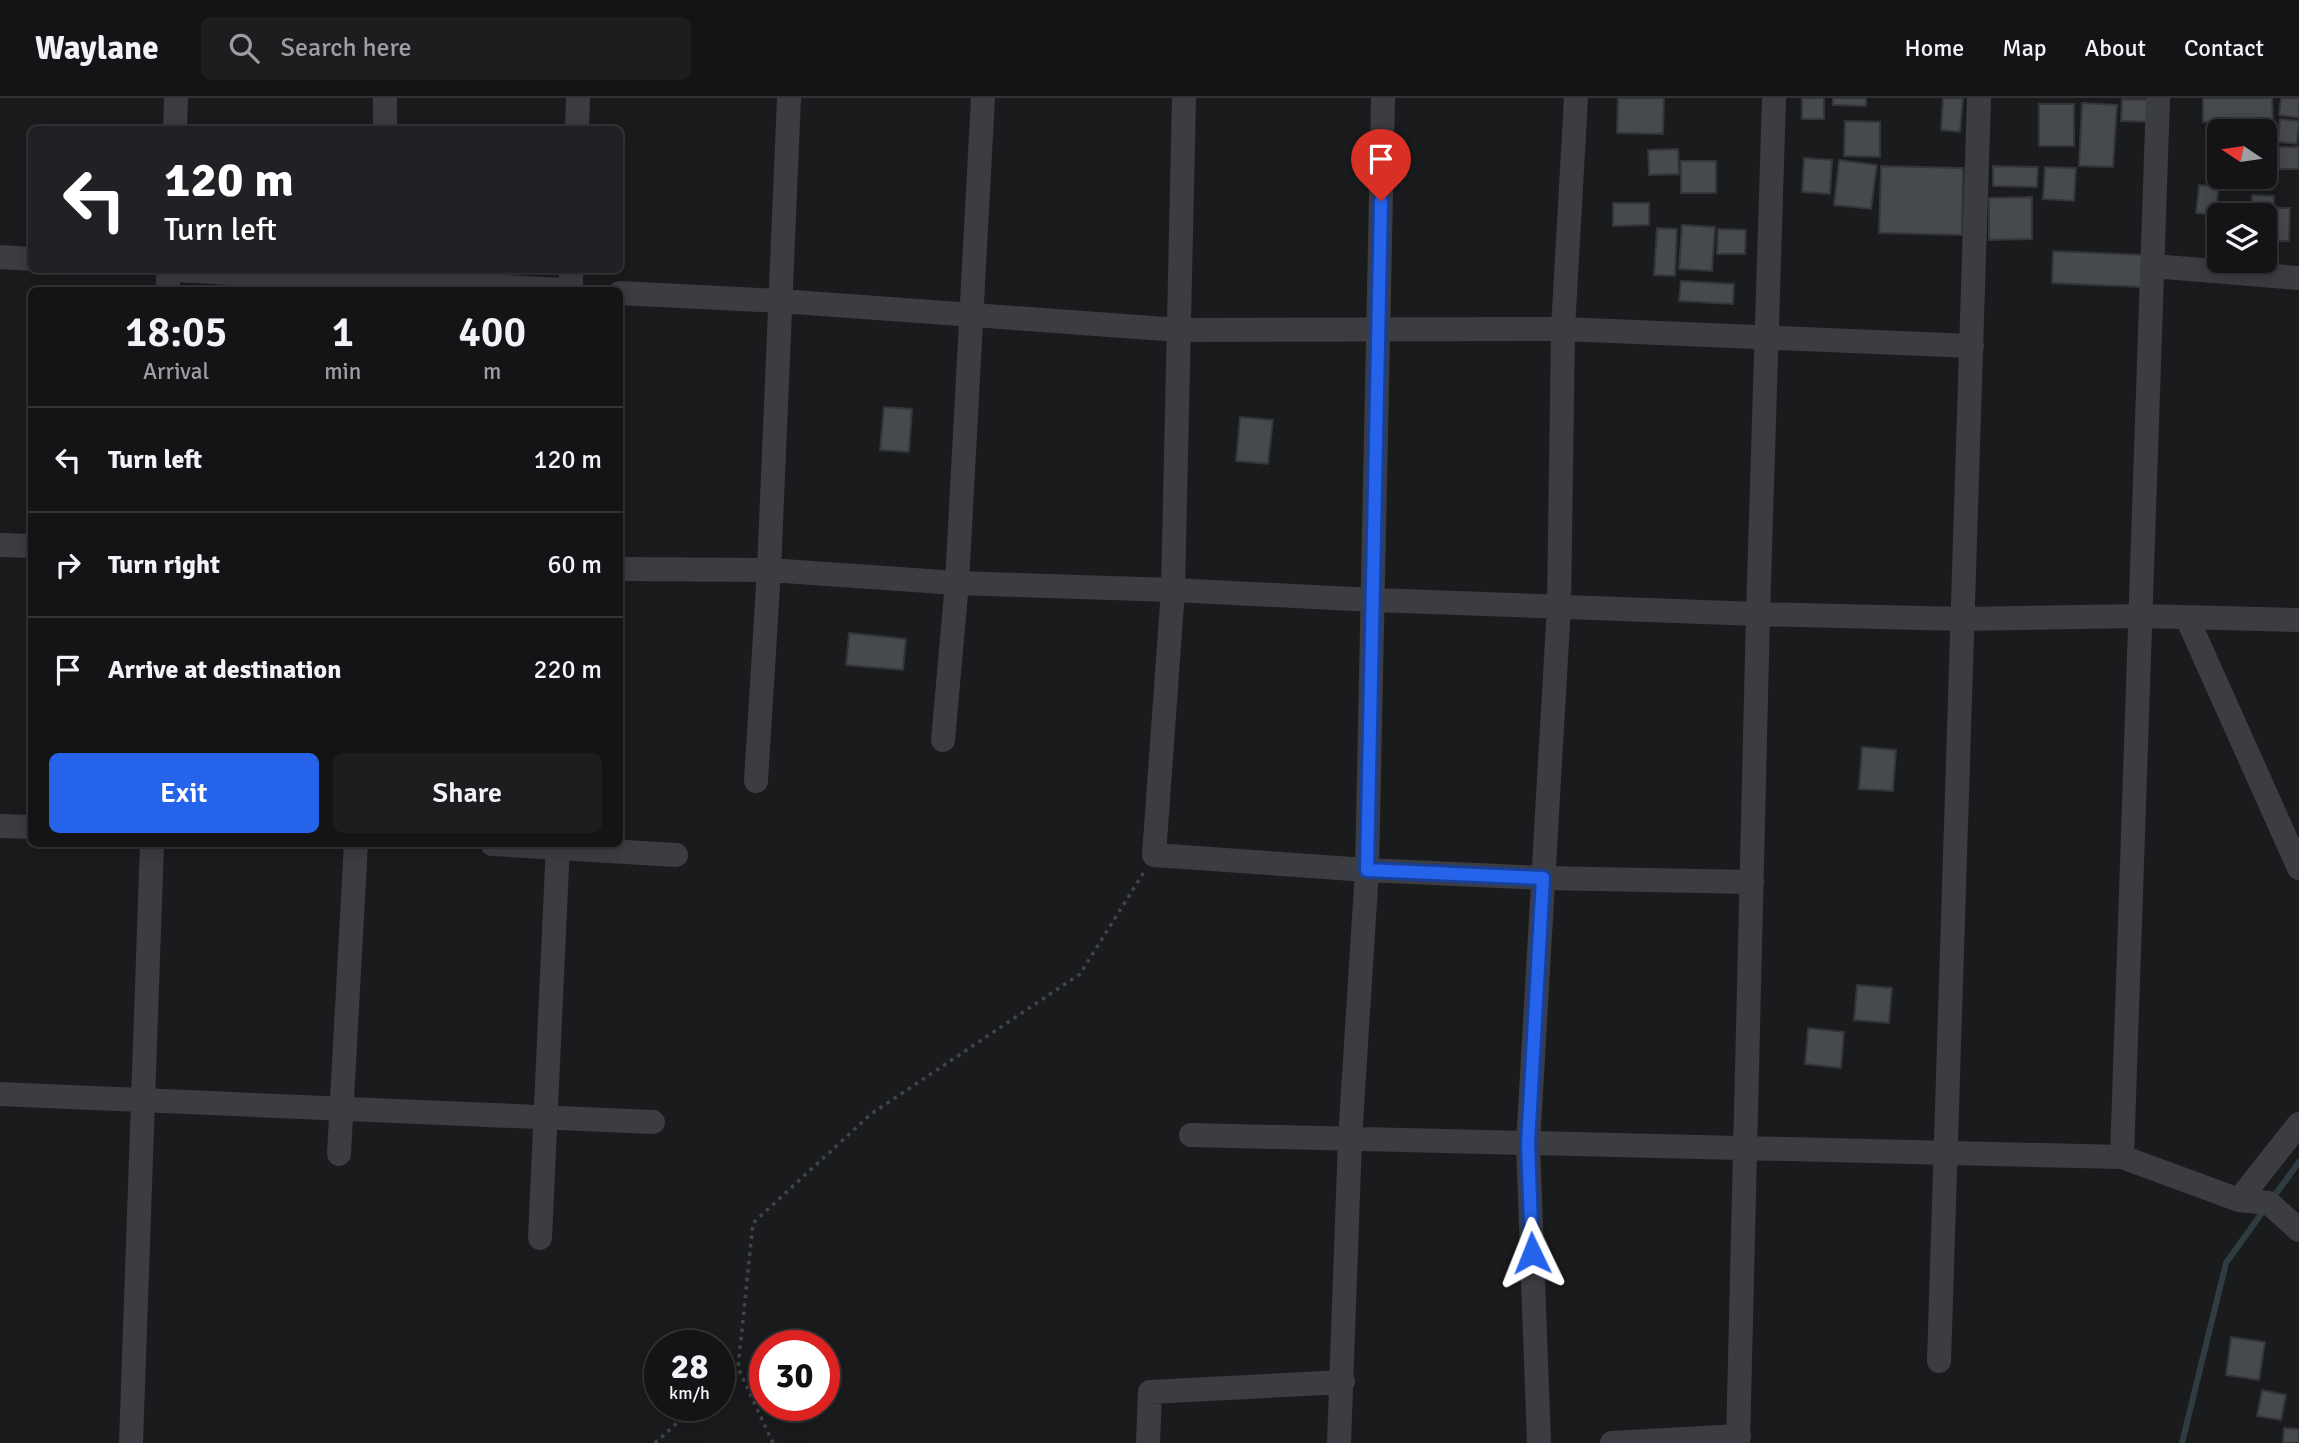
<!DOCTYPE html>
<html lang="en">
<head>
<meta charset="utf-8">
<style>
  :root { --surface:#141416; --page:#1d1d1f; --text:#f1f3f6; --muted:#9d9ea1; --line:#333335; --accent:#2563eb }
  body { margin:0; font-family:Signika,sans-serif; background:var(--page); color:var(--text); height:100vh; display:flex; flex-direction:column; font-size:26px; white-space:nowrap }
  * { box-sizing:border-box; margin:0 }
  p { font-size:23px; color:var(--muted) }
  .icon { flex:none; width:38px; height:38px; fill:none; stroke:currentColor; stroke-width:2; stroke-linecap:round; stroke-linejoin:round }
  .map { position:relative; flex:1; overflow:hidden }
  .side { position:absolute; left:28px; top:189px; width:595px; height:560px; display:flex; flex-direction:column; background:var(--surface); border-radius:10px; box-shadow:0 4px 18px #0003,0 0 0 2px var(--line) }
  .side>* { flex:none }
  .top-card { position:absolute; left:28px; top:28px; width:595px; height:147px; border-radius:10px; box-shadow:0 4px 18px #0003,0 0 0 2px var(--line); background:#202124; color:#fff; overflow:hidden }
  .needle { width:46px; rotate:283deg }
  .buttons { position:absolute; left:2207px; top:21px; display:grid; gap:14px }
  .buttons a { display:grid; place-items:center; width:70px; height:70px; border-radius:10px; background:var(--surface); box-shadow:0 4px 18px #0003,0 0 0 2px var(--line); font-size:35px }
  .speed { position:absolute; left:644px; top:1232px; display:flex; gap:14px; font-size:35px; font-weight:700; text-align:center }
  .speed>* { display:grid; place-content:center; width:91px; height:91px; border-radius:50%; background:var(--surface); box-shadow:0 4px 18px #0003,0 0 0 2px var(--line); line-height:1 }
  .speed small { font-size:18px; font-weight:400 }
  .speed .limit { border:10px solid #d22; background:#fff; color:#111 }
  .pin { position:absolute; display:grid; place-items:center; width:60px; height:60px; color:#fff; margin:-72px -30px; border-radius:50% 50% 50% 0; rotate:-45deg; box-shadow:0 0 7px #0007 }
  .pin .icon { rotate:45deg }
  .me { position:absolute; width:77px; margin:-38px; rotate:358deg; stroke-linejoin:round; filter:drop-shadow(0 0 5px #0008) }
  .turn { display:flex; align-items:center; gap:24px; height:147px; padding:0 21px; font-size:32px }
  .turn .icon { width:91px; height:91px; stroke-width:2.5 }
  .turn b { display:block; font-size:49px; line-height:60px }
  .eta { display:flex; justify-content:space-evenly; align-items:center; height:119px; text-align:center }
  .eta b { font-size:42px; font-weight:600; line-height:49px }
  .cta { display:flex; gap:14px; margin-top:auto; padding:14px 21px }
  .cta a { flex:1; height:80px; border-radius:10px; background:var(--accent); color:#fff; font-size:28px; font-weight:600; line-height:80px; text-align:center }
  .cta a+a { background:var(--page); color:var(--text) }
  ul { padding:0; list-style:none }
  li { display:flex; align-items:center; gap:21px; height:105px; padding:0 21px; border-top:2px solid var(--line) }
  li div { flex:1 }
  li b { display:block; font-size:26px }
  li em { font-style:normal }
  header { display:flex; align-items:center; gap:42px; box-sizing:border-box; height:98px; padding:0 35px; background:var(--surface); border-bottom:2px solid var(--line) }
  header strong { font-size:33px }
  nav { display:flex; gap:38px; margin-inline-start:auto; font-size:24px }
  .search { width:490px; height:63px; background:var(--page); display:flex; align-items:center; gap:18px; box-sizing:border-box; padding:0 24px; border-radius:10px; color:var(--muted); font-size:26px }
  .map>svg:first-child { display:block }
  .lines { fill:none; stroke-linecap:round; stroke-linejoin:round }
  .stream { stroke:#2f3d42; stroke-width:6 }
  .building { fill:#46494d; stroke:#343539; stroke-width:2 }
  .path { stroke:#414549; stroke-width:3.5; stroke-dasharray:3.5 5; stroke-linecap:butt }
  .minor { stroke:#3b3d42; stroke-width:24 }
  .route-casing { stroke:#184099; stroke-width:18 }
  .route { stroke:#2563eb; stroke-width:12 }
</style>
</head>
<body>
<header>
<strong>Waylane</strong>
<div class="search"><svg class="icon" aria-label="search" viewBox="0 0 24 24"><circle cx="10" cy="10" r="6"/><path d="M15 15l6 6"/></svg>Search here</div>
<nav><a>Home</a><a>Map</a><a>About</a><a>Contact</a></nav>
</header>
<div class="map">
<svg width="2299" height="1345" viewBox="0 0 2299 1345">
  <rect width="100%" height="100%" fill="#1a1b1d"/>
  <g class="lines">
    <!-- stream -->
    <path class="stream" d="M2272 1101 2299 1064
      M2182 1345 2226 1165 2264 1112"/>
  </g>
  <!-- building -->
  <path class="building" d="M1618 0H1664L1663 36 1617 35Z
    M1802 0H1824V21H1802Z
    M1833 0H1866V8L1833 7Z
    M1943 0H1963L1960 34 1941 32Z
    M2203 0H2272L2273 22 2203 24Z
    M2281 0H2299V20L2279 17Z
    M2122 1 2154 2 2153 24 2121 23Z
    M2082 5 2117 7 2113 69 2079 68Z
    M2039 6H2074V48H2039Z
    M2280 21 2299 23 2297 46 2278 44Z
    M1845 23 1880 24V59L1844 58Z
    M2211 26 2275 27 2274 72 2264 71V33H2219V71L2210 70Z
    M2279 49H2299V71H2279Z
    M1678 51 1679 76 1649 77 1648 52Z
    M1804 60 1832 62 1830 96 1802 94Z
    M1839 62 1877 67 1871 111 1834 107Z
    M1681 63H1716V95H1681Z
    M1881 68 1963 70 1962 137 1879 135Z
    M1993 68 2038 69 2037 89 1993 88Z
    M2045 69 2076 70 2074 103 2043 101Z
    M2199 87 2219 89 2215 117 2196 115Z
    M2252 97 2274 98 2272 135 2264 134V117H2251Z
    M2032 99V141L1989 142V100Z
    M1613 105H1649V127L1613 128Z
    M2277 110H2290L2289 143H2276Z
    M1682 127 1715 129 1712 173 1679 171Z
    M1657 130 1677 131 1675 178 1654 177Z
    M1718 131 1746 132 1745 156H1717Z
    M2053 153 2144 157 2142 189 2052 185Z
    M1681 183 1734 186 1733 206 1679 203Z
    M884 309 912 311 909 354 880 352Z
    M1240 319 1273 322 1268 366 1236 363Z
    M849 535 906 541 903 572 846 567Z
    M1862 649 1896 652 1893 693 1859 691Z
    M1857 887 1892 890 1889 925 1854 922Z
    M1808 930 1844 934 1841 970 1805 966Z
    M2231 1239 2265 1244 2259 1282 2226 1277Z
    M2262 1292 2286 1297 2281 1322 2257 1318Z
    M2284 1330 2299 1331V1345H2283Z"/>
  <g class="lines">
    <!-- path -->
    <path class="path" d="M719 1286 738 1270
      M655 1345 697 1307
      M773 1345 738 1270 753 1125 871 1016 1080 876 1144 774"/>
    <!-- minor -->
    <path class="minor" d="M385 0V32
      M1184 0 1173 492 1154 757 1367 772 1543 780 1752 784
      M175 32 176 0
      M577 32 578 0
      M0 159 32 161
      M2153 168 2299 180
      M173 172 567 192
      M168 192V172
      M571 192V172
      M620 195 780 203 1179 232 1563 231 1972 248
      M0 447 32 448
      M620 471 769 472 957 485 1173 492 1374 502 1758 516 1962 521 2142 518 2299 522
      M2187 520 2299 770
      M943 642 957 485 983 0
      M756 683 769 472 789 0
      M0 728 32 729
      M492 746 676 757
      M0 996 653 1024
      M1191 1037 2122 1059 2239 1102 2269 1105 2299 1132
      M339 1056 356 746
      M2122 1059 2158 0
      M2239 1102 2299 1026
      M540 1140 558 746
      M1939 1263 1979 0
      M131 1345 152 746
      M1148 1345 1150 1294 1343 1284
      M1339 1345 1350 1041 1367 772 1383 0
      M1539 1345 1528 1046 1559 508 1563 231 1576 0
      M1612 1345 1739 1338
      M1738 1345 1758 516 1774 0"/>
  </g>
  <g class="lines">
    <!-- route casing -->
    <g class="route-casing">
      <path id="route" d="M1381 103 1367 772 1543 780 1528 1046 1532 1155"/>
    </g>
    <!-- route -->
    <use href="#route" class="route"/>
  </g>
</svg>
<div class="buttons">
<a><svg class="needle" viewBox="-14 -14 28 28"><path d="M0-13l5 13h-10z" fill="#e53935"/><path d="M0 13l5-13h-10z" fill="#9d9ea1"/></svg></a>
<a><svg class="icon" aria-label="layers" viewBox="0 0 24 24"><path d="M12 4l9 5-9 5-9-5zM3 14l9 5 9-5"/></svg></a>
</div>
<div class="speed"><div>28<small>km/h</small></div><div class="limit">30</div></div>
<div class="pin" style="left:1381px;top:103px;background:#d93025"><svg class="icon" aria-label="arrive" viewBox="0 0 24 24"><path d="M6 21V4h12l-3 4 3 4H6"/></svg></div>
<svg class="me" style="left:1532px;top:1155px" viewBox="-20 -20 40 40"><path d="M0-17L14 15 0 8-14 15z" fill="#2563eb" stroke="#fff" stroke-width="4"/></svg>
<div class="top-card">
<div class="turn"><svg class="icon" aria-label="left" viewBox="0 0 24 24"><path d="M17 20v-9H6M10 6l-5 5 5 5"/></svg><div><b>120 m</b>Turn left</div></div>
</div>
<section class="side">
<div class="eta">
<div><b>18:05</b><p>Arrival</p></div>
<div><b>1</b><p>min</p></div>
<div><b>400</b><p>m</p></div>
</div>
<ul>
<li><svg class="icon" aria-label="left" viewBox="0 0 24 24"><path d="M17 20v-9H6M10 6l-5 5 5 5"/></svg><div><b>Turn left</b></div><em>120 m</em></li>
<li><svg class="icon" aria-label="right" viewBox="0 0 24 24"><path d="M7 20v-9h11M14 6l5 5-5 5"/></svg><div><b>Turn right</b></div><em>60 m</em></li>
<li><svg class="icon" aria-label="arrive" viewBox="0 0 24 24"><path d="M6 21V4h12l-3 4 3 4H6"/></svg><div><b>Arrive at destination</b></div><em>220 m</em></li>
</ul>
<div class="cta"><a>Exit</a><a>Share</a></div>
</section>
</div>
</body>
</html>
